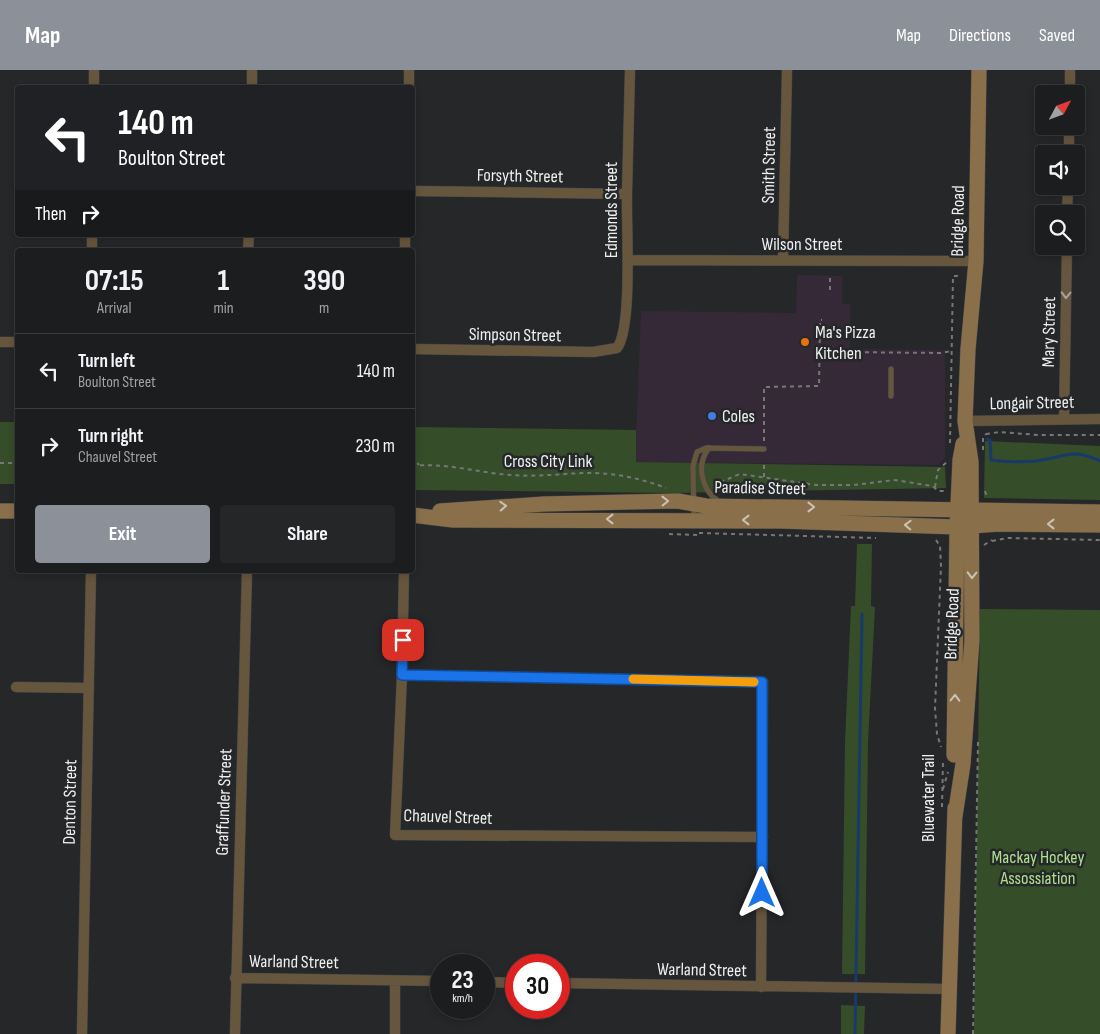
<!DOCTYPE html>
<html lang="en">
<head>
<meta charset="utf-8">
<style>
  :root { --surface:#1c1d1f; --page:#252628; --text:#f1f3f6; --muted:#a0a2a4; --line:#3a3b3d; --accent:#8c9099 }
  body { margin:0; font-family:"Sofia Sans Condensed",sans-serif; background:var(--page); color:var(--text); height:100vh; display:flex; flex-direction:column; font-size:19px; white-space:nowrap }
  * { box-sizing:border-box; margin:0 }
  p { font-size:16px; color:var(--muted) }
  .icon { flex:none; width:28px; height:28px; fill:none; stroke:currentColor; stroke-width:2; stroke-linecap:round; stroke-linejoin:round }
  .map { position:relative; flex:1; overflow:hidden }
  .sheet { position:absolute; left:15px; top:178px; width:400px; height:325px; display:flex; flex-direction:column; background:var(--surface); border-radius:5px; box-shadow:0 2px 8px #0003,0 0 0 1px var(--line) }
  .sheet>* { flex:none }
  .top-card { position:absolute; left:15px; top:15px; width:400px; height:152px; border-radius:5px; box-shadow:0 2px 8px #0003,0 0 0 1px var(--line); background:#202124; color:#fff; overflow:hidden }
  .needle { width:32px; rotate:49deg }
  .fabs { position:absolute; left:1035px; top:15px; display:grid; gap:10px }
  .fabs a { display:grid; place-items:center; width:50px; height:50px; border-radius:5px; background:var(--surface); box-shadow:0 2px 8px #0003,0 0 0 1px var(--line); font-size:25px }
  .speed { position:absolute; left:430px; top:884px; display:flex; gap:10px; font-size:25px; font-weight:700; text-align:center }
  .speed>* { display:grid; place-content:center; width:65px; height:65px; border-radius:50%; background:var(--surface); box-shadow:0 2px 8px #0003,0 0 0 1px var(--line); line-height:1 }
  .speed small { font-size:12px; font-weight:400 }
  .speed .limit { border:8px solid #d22; background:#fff; color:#111 }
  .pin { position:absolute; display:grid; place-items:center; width:42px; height:42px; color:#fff; margin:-21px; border-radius:10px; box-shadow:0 2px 8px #0006 }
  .me { position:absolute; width:55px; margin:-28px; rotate:0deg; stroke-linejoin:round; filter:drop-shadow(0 0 4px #0008) }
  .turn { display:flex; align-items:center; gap:18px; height:105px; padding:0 20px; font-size:22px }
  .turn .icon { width:65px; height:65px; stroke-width:2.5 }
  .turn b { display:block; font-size:35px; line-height:42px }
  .then { display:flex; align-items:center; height:48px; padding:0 20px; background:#0003; gap:10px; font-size:19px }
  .eta { display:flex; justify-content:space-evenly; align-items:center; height:85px; text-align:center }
  .eta b { font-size:30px; font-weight:700; line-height:35px }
  .button { display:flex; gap:10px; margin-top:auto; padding:10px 20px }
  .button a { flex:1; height:58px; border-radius:5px; background:var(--accent); color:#fff; font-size:20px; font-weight:700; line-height:58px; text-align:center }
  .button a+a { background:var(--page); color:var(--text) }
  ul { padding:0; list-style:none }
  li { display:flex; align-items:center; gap:15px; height:75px; padding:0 20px; border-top:1px solid var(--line) }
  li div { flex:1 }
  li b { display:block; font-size:19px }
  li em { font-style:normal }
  header { display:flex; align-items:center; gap:30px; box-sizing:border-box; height:70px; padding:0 25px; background:var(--accent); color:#fff }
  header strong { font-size:24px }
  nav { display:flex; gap:28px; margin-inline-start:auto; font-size:18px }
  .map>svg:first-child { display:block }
  .commercial { fill:#352937 }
  .green { fill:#364d29 }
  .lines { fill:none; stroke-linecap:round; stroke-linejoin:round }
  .stream { stroke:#183a6b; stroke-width:3 }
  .lane-casing { stroke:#414345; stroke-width:6 }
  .street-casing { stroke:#414345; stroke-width:11 }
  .secondary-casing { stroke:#414345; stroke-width:16 }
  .path { stroke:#757779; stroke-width:2; stroke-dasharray:4 4; stroke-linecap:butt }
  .lane { stroke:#66563e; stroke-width:5 }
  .street { stroke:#66563e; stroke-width:10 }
  .secondary { stroke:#8a704a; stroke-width:15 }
  .oneway { stroke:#aaa297 }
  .oneway2 { stroke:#cac3b6 }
  .route-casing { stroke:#114b97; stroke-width:12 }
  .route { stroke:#1a73e8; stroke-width:9 }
  .slow { stroke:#f59e0b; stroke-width:9 }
  .food-dot { fill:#e8710a; stroke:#252729; stroke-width:2 }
  .shop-dot { fill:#3f7fe0; stroke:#252729; stroke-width:2 }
  .labels { text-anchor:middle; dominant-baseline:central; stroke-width:5; stroke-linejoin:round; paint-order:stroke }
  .street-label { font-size:18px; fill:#edeff0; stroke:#252729 }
  .poi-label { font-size:18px; fill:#edeff0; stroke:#252729; text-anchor:start }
  .park-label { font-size:18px; fill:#ace08d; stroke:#252729 }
</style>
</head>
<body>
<header>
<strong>Map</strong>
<nav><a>Map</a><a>Directions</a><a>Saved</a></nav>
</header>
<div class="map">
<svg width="1100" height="964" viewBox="0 0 1100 964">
  <rect width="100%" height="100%" fill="#252729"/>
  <!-- commercial -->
  <path class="commercial" d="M797 205 842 206V234H850V279L945 280V388L938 395 635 392 641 241 796 243Z"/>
  <!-- green -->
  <path class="green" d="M0 352H17V414H0Z
    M413 357 636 360V392L945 397 946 418 673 423 413 420Z
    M985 371 1100 376V430L984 428Z
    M857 474H872L871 536 875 537 868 672 865 904H842L845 672 851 536H855Z
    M980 539 1100 540V964H974Z
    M841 935 865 936 864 964H841Z"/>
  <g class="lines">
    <!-- stream -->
    <path class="stream" d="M987 369 990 370 991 390C1005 392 1021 392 1035 391 1065 388 1069 377 1100 391
      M855 964 862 544"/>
    <!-- lane casing -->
    <g class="lane-casing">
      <path id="lane" d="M891 326V299
        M709 378C696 394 701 419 718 431
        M694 449 693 396 697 382 706 378 764 379"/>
    </g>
    <!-- street casing -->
    <g class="street-casing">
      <path id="street" d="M94 18V0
        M252 18V0
        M409 18V0
        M1070 24V0
        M1069 84V56
        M412 121 627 124
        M1067 144 1068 116
        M92 180V165
        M248 180 249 165
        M405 180V165
        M628 190 976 191
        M783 190 787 0
        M0 272H18
        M412 279 593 282 617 278C633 257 626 154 627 123 628 82 629 41 630 0
        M1064 349 1067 176
        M965 351 1100 349
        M404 500 402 605 395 765 763 767
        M402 605 763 612 761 917
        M16 617 89 618
        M235 908 441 911
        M484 912 516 913
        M559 913 949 919
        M82 964 91 500
        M235 964 247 500
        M395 964V911"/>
    </g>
    <!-- secondary casing -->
    <g class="secondary-casing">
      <path id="secondary" d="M0 441H18
        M440 441 544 434 629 432 678 431 706 436 1100 442
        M412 445 453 450 781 451 957 457 999 454 1100 455
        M954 685 957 457 960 390 963 374
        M955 746 963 694 972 570 971 392 965 351 968 279 976 191 979 0
        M948 964 955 738"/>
    </g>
    <!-- path -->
    <path class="path" d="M830 220V205
      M820 282H830
      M841 282 942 283 951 281
      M986 364 1000 362 1038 365H1100
      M764 371V317L819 316 820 250H822
      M950 373 953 206H957L958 202
      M983 380V367L986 364
      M412 387 419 395
      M0 393H18
      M412 396C445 392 479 403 511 405 535 407 559 404 583 403 611 402 640 408 666 418
      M764 407V391
      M713 415 740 404 816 415H853L895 410 932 416 939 421H945
      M935 417 938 400 947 392
      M985 421 987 428
      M699 463 876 468
      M669 464 699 465
      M936 470 940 476 941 496 935 638 937 664 941 677
      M992 471 1008 468 1100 470
      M984 475 992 470
      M943 719 948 702
      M942 737 943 691
      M973 964 978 671"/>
    <!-- lane -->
    <use href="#lane" class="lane"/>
    <!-- street -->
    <use href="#street" class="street"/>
    <!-- secondary -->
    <use href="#secondary" class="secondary"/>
  </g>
  <!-- one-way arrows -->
  <defs><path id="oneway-chevron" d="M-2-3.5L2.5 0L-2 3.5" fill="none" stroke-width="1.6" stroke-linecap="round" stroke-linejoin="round" transform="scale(1.25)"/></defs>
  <use class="oneway" href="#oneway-chevron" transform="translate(1066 225) rotate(91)"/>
  <g class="oneway2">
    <use href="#oneway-chevron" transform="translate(665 431) rotate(-1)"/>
    <use href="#oneway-chevron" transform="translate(503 436) rotate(-3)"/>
    <use href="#oneway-chevron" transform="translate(811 437)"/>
    <use href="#oneway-chevron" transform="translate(610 449) rotate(-180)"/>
    <use href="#oneway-chevron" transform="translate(746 450) rotate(-180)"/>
    <use href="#oneway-chevron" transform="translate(1051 454) rotate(-180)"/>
    <use href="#oneway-chevron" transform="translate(908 455) rotate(-178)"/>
    <use href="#oneway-chevron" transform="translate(972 505) rotate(91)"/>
    <use href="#oneway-chevron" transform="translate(955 628) rotate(-89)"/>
  </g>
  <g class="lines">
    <!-- route casing -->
    <g class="route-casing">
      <path id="route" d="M403 570 402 605 762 612V823"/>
    </g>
    <!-- route -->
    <use href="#route" class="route"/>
    <!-- slow -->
    <path class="slow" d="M633 609 754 612"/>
  </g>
  <!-- markers -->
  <circle class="food-dot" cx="805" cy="272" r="5"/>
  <circle class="shop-dot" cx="712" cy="346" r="5"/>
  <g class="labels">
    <!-- street labels -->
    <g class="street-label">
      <text transform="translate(769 95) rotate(-89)">Smith Street</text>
      <text transform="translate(520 106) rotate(1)">Forsyth Street</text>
      <text transform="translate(611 140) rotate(-90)">Edmonds Street</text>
      <text transform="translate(958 151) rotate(-89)">Bridge Road</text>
      <text x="802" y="174">Wilson Street</text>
      <text transform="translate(1049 262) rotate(-89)">Mary Street</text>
      <text transform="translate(515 265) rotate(1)">Simpson Street</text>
      <text transform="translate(1032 333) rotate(-1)">Longair Street</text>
      <text x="548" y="391">Cross City Link</text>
      <text transform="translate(760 418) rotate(1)">Paradise Street</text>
      <text transform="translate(952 554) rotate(-88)">Bridge Road</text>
      <text transform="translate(928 728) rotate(-90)">Bluewater Trail</text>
      <text transform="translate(70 732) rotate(-89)">Denton Street</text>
      <text transform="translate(224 732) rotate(-88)">Graffunder Street</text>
      <text transform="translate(448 747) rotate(2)">Chauvel Street</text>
      <text transform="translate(294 892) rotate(1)">Warland Street</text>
      <text transform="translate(702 900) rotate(1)">Warland Street</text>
    </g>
    <!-- poi labels -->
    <g class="poi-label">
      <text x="815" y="262">Ma's Pizza<tspan x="815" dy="21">Kitchen</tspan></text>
      <text x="722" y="346">Coles</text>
    </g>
    <!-- park labels -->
    <g class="park-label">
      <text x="1038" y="787">Mackay Hockey<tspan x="1038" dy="21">Assossiation</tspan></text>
    </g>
  </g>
</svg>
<div class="fabs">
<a><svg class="needle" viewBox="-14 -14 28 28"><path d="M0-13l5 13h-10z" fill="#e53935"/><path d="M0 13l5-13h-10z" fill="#a0a2a4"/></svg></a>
<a><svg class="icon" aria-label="sound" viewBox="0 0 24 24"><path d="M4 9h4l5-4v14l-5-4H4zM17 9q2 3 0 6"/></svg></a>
<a><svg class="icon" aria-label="search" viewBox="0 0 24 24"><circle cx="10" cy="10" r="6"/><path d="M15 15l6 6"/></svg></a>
</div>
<div class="speed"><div>23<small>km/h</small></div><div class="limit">30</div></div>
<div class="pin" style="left:403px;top:570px;background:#d93025"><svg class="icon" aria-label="arrive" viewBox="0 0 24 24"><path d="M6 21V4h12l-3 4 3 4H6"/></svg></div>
<svg class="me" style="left:762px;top:823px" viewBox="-20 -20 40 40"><path d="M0-17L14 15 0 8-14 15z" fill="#1a73e8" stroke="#fff" stroke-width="4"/></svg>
<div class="top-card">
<div class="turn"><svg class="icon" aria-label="left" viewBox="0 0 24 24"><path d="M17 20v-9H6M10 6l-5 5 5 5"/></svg><div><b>140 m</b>Boulton Street</div></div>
<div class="then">Then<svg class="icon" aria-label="right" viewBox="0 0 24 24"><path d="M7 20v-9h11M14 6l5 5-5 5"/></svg></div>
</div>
<section class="sheet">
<div class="eta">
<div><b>07:15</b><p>Arrival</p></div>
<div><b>1</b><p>min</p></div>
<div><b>390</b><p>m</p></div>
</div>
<ul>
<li><svg class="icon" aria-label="left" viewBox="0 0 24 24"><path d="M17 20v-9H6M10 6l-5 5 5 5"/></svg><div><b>Turn left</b><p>Boulton Street</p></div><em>140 m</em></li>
<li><svg class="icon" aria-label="right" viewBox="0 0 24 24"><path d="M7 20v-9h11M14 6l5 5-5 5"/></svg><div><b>Turn right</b><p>Chauvel Street</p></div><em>230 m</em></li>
</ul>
<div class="button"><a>Exit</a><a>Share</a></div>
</section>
</div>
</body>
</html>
